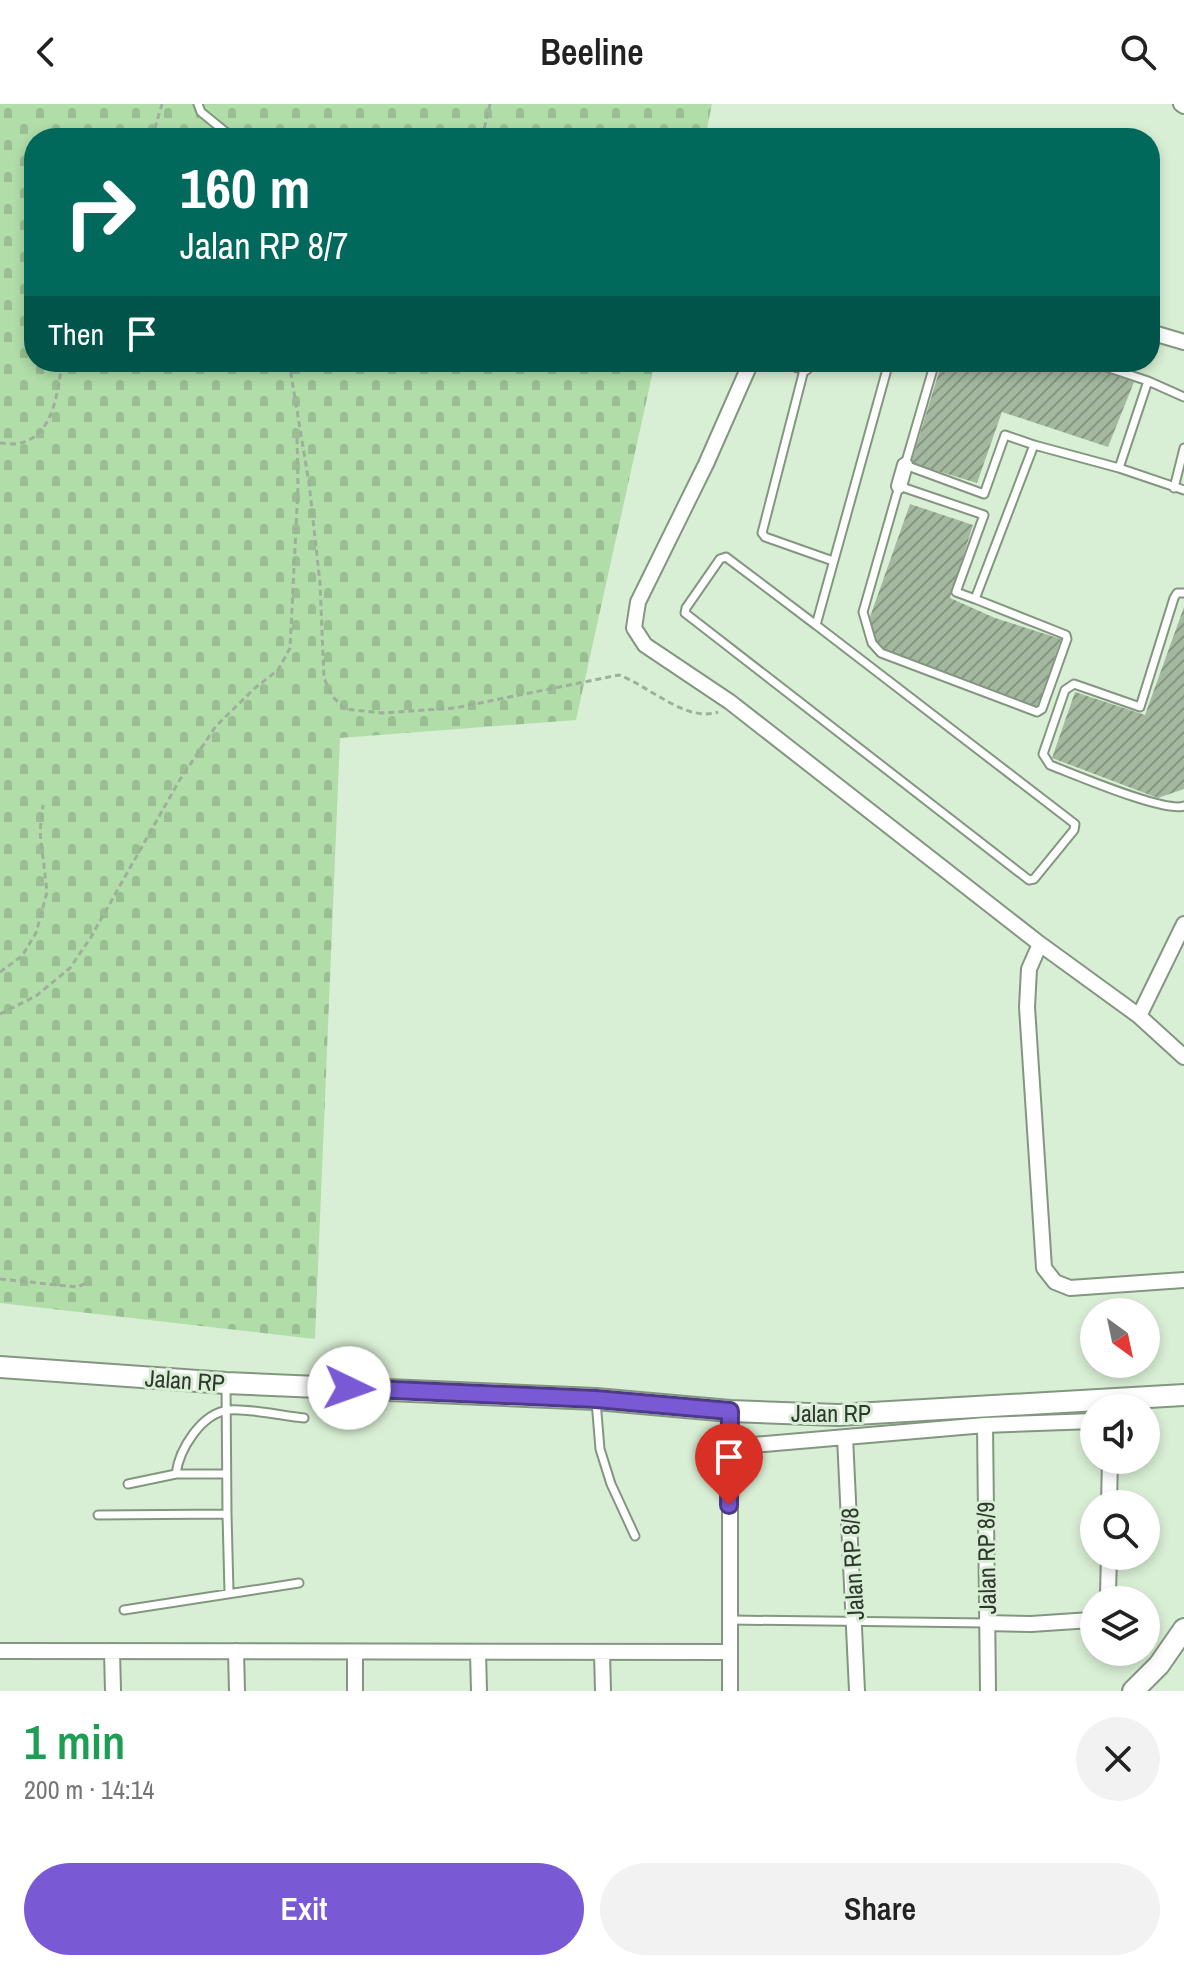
<!DOCTYPE html>
<html lang="en">
<head>
<meta charset="utf-8">
<style>
  :root { --surface:#fff; --page:#f2f2f2; --text:#222; --muted:#767676; --accent:#795ad4 }
  body { margin:0; font-family:"Archivo Narrow",sans-serif; background:var(--page); color:var(--text); height:100vh; display:flex; flex-direction:column; font-size:30px; white-space:nowrap }
  * { box-sizing:border-box; margin:0 }
  p { font-size:26px; color:var(--muted) }
  .icon { flex:none; width:44px; height:44px; fill:none; stroke:currentColor; stroke-width:2; stroke-linecap:round; stroke-linejoin:round }
  .map { position:relative; height:1587px; overflow:hidden }
  .details { display:flex; flex-direction:column; background:var(--surface); flex:1 }
  .details>* { flex:none }
  .top-card { position:absolute; left:24px; top:24px; width:1136px; height:244px; border-radius:32px; box-shadow:0 4px 12px #0003; background:#00695c; color:#fff; overflow:hidden }
  .needle { width:52px; rotate:147deg }
  .buttons { position:absolute; left:1080px; top:1194px; display:grid; gap:16px }
  .buttons a { display:grid; place-items:center; width:80px; height:80px; border-radius:50%; background:var(--surface); box-shadow:0 4px 12px #0003; font-size:40px }
  .pin { position:absolute; display:grid; place-items:center; width:68px; height:68px; color:#fff; margin:-82px -34px; border-radius:50% 50% 50% 0; rotate:-45deg; box-shadow:0 0 8px #0007 }
  .pin .icon { rotate:45deg }
  .me { position:absolute; width:88px; margin:-44px; rotate:93deg; stroke-linejoin:round; filter:drop-shadow(0 0 6px #0008) }
  .turn { display:flex; align-items:center; gap:28px; height:168px; padding:0 24px; font-size:36px }
  .turn .icon { width:104px; height:104px; stroke-width:2.5 }
  .turn b { display:block; font-size:56px; line-height:68px }
  .then { display:flex; align-items:center; height:76px; padding:0 24px; background:#0003; gap:16px; font-size:30px }
  .round { display:grid; place-items:center; flex:none; width:84px; height:84px; border-radius:42px; background:var(--page) }
  .summary { display:flex; align-items:center; justify-content:space-between; height:136px; padding:0 24px }
  h1 { font-size:48px; font-weight:600; line-height:60px; color:#1e9e55 }
  .button { display:flex; gap:16px; margin-top:auto; padding:16px 24px }
  .button a { flex:1; height:92px; border-radius:48px; background:var(--accent); color:#fff; font-size:32px; font-weight:600; line-height:92px; text-align:center }
  .button a+a { background:var(--page); color:var(--text) }
  header { display:flex; justify-content:space-between; align-items:center; height:104px; padding:0 24px; background:var(--surface); font-size:36px; font-weight:600 }
  .map>svg:first-child { display:block }
  .cemetery { fill:url(#cemetery-stones) }
  .building { fill:url(#building-hatch) }
  .lines { fill:none; stroke-linecap:round; stroke-linejoin:round }
  .lane-casing { stroke:#839780; stroke-width:11 }
  .street-casing { stroke:#839780; stroke-width:18 }
  .secondary-casing { stroke:#839780; stroke-width:24 }
  .path { stroke:#9eaf9b; stroke-width:3; stroke-dasharray:6 4; stroke-linecap:butt }
  .lane { stroke:#fff; stroke-width:7 }
  .street { stroke:#fff; stroke-width:14 }
  .secondary { stroke:#fff; stroke-width:20 }
  .route-casing { stroke:#4f3a8a; stroke-width:20 }
  .route { stroke:#795ad4; stroke-width:14 }
  .labels { text-anchor:middle; dominant-baseline:central; stroke-width:6; stroke-linejoin:round; paint-order:stroke }
  .street-label { font-size:24px; fill:#30392f; stroke:#d9efd5 }
</style>
</head>
<body>
<header><svg class="icon" aria-label="back" viewBox="0 0 24 24"><path d="M15 5l-7 7 7 7"/></svg>Beeline<svg class="icon" aria-label="search" viewBox="0 0 24 24"><circle cx="10" cy="10" r="6"/><path d="M15 15l6 6"/></svg></header>
<div class="map">
<svg width="1184" height="1587" viewBox="0 0 1184 1587">
  <defs>
    <pattern id="cemetery-stones" width="16" height="16" patternUnits="userSpaceOnUse" patternTransform="scale(2)"><rect width="16" height="16" fill="#b1dda9"/><path d="M2 7V4a2 2 0 0 1 4 0v3zM10 15v-3a2 2 0 0 1 4 0v3z" fill="#99be92"/></pattern>
    <pattern id="building-hatch" width="6" height="6" patternUnits="userSpaceOnUse" patternTransform="scale(2)"><rect width="6" height="6" fill="#a3b89f"/><path d="M-1 1l2-2M0 6l6-6M5 7l2-2" fill="none" stroke="#859782"/></pattern>
  </defs>
  <rect width="100%" height="100%" fill="#d9efd5"/>
  <!-- cemetery -->
  <path class="cemetery" d="M0 0H712L705 34H34V258H655L576 616 340 634 315 1235 0 1199Z"/>
  <!-- building -->
  <path class="building" d="M942 258H1074L1134 278 1108 343 1002 308 977 379 911 359Z
    M910 400 973 421 950 494 995 514 1061 535 1038 603 883 547 876 538 870 513Z
    M1184 503V685L1158 694 1052 654 1075 588 1145 611Z"/>
  <g class="lines">
    <!-- lane casing -->
    <g class="lane-casing">
      <path id="lane" d="M198 0 201 8 233 34
        M935 258 905 361 984 390 1005 331 1034 341
        M1091 258 1148 277 1184 293
        M805 262 762 429 765 433 833 457
        M1119 364 1148 277
        M1174 384 1184 344
        M1184 489H1177L1174 494 1140 603 1074 580 1065 586 1043 650 1050 661C1074 670 1164 709 1184 702
        M975 495 956 488 984 411 899 382 863 508 872 539 881 549 1037 608 1042 605 1067 535 1066 531 975 495 1034 341 1119 364 1184 386
        M816 521 1075 720 1074 726 1034 775 1029 776 685 509 686 504 720 455 726 453 816 521 889 258
        M596 1297 600 1345 611 1380 635 1432
        M176 1370C179 1346 201 1309 229 1306 247 1304 284 1312 304 1314
        M128 1380 176 1370H226
        M227 1410 229 1488
        M98 1411 227 1410 226 1281
        M124 1506 299 1479
        M730 1516 987 1519"/>
    </g>
    <!-- street casing -->
    <g class="street-casing">
      <path id="street" d="M1181 0 1184 2
        M1150 228 1184 238
        M751 258 706 360 638 498 634 524 645 541 730 598 1040 840 1139 912 1184 953
        M792 258 805 263
        M899 382 905 361
        M1040 840 1029 865 1027 903 1044 1164 1055 1178 1070 1184 1184 1176
        M1139 912 1184 820
        M730 1307V1587
        M985 1321 988 1587
        M845 1333 857 1587
        M729 1343 985 1321 1094 1317
        M1109 1400 1110 1356
        M1105 1496 1108 1489 1109 1452
        M987 1519 1031 1520 1091 1516 1094 1512
        M0 1547 730 1548
        M112 1547 113 1587
        M236 1547 237 1587
        M478 1548 479 1587
        M602 1548 603 1587
        M355 1587V1548"/>
    </g>
    <!-- secondary casing -->
    <g class="secondary-casing">
      <path id="secondary" d="M0 1263 226 1279 596 1295 730 1307 838 1311 1184 1291
        M1133 1587 1159 1561 1184 1525"/>
    </g>
    <!-- path -->
    <path class="path" d="M152 34 162 0
      M482 34 490 0
      M289 258 309 379 320 479 324 574 332 592 345 605 382 609 455 604 619 571C649 582 687 619 718 608
      M0 339C6 339 14 341 20 339 54 332 58 286 62 258
      M0 868 22 852 36 829 47 788 40 728 43 701
      M0 910 36 892 70 864 91 833 179 677 216 622 255 584 278 566 290 544 298 384 297 331
      M0 1175 77 1183 89 1178"/>
    <!-- lane -->
    <use href="#lane" class="lane"/>
    <!-- street -->
    <use href="#street" class="street"/>
    <!-- secondary -->
    <use href="#secondary" class="secondary"/>
  </g>
  <g class="lines">
    <!-- route casing -->
    <g class="route-casing">
      <path id="route" d="M349 1284 596 1295 730 1307 729 1401"/>
    </g>
    <!-- route -->
    <use href="#route" class="route"/>
  </g>
  <g class="labels">
    <!-- street labels -->
    <g class="street-label">
      <text transform="translate(185 1276) rotate(4)">Jalan RP</text>
      <text x="831" y="1309">Jalan RP</text>
      <text transform="translate(986 1454) rotate(-91)">Jalan RP 8/9</text>
      <text transform="translate(852 1460) rotate(-93)">Jalan RP 8/8</text>
    </g>
  </g>
</svg>
<div class="buttons">
<a><svg class="needle" viewBox="-14 -14 28 28"><path d="M0-13l5 13h-10z" fill="#e53935"/><path d="M0 13l5-13h-10z" fill="#767676"/></svg></a>
<a><svg class="icon" aria-label="sound" viewBox="0 0 24 24"><path d="M4 9h4l5-4v14l-5-4H4zM17 9q2 3 0 6"/></svg></a>
<a><svg class="icon" aria-label="search" viewBox="0 0 24 24"><circle cx="10" cy="10" r="6"/><path d="M15 15l6 6"/></svg></a>
<a><svg class="icon" aria-label="layers" viewBox="0 0 24 24"><path d="M12 4l9 5-9 5-9-5zM3 14l9 5 9-5"/></svg></a>
</div>
<div class="pin" style="left:729px;top:1401px;background:#d93025"><svg class="icon" aria-label="arrive" viewBox="0 0 24 24"><path d="M6 21V4h12l-3 4 3 4H6"/></svg></div>
<svg class="me" style="left:349px;top:1284px" viewBox="-20 -20 40 40"><circle r="19" fill="#fff"/><path d="M0-13L10 11 0 6-10 11z" fill="#795ad4"/></svg>
<div class="top-card">
<div class="turn"><svg class="icon" aria-label="right" viewBox="0 0 24 24"><path d="M7 20v-9h11M14 6l5 5-5 5"/></svg><div><b>160 m</b>Jalan RP 8/7</div></div>
<div class="then">Then<svg class="icon" aria-label="arrive" viewBox="0 0 24 24"><path d="M6 21V4h12l-3 4 3 4H6"/></svg></div>
</div>
</div>
<section class="details">
<div class="summary"><div><h1>1 min</h1><p>200 m · 14:14</p></div><a class="round"><svg class="icon" aria-label="close" viewBox="0 0 24 24"><path d="M6 6l12 12M18 6L6 18"/></svg></a></div>
<div class="button"><a>Exit</a><a>Share</a></div>
</section>
</body>
</html>
